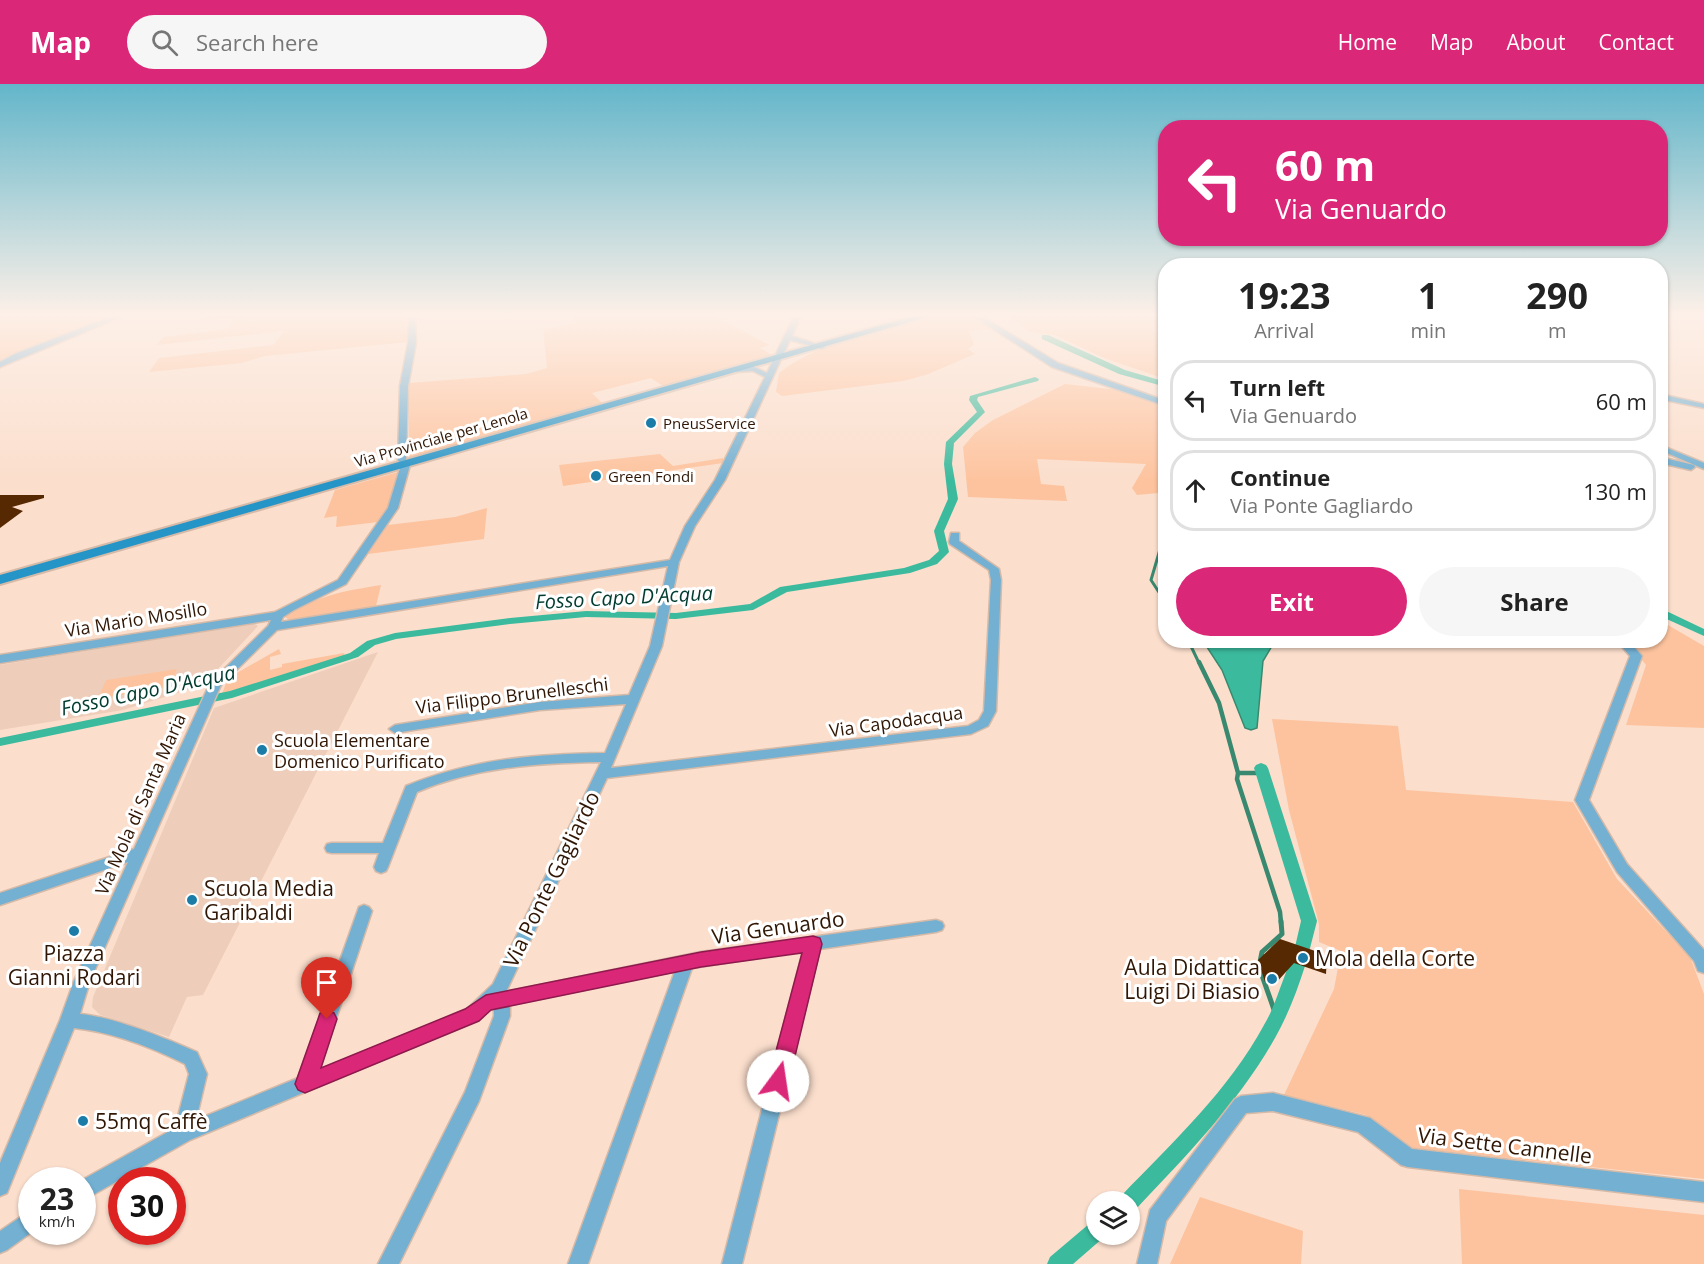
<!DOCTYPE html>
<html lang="en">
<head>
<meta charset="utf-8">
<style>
  :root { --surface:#fff; --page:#f6f6f6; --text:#222; --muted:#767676; --line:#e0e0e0; --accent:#db2777 }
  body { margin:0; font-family:"Open Sans",sans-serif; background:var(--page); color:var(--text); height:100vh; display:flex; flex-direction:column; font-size:22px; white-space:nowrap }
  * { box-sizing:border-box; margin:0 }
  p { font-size:20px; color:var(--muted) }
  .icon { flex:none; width:33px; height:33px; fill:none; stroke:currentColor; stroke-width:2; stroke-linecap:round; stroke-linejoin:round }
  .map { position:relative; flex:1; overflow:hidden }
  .side { position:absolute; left:1158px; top:174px; width:510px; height:390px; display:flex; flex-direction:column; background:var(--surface); border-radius:24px; box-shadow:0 2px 4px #0004 }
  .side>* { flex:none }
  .top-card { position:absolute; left:1158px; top:36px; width:510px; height:126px; border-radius:24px; box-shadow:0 2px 4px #0004; background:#db2777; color:#fff; overflow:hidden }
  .buttons { position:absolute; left:1086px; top:1107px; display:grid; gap:12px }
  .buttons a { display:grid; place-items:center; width:54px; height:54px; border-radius:50%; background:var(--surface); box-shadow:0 2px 4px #0004; font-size:30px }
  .speed { position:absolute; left:18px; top:1083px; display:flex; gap:12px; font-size:30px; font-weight:700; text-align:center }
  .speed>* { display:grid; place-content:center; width:78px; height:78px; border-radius:50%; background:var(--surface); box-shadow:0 2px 4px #0004; line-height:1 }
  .speed small { font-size:15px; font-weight:400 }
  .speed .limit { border:9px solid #d22; background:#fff; color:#111 }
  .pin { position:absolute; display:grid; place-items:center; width:51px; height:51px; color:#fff; margin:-62px -26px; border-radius:50% 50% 50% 0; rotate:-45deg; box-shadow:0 0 6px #0007 }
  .pin .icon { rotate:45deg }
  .me { position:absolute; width:66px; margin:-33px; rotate:14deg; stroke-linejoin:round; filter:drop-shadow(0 0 4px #0008) }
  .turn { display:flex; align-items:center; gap:21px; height:126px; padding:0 18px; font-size:27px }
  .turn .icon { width:78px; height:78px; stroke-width:2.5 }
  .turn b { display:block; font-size:42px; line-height:51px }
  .eta { display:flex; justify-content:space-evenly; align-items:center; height:102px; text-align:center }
  .eta b { font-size:36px; font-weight:700; line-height:42px }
  .primary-button { display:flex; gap:12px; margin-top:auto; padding:12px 18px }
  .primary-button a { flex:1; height:69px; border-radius:36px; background:var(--accent); color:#fff; font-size:24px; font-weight:700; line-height:69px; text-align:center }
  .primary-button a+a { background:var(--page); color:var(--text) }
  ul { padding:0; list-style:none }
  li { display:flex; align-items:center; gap:18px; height:81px; margin:0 12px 9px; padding:0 6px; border:3px solid var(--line); border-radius:24px }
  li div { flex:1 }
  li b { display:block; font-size:22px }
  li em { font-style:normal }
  header { display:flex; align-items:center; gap:36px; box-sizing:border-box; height:84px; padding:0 30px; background:var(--accent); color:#fff }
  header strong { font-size:28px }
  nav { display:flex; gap:33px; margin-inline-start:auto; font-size:21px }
  .search { width:420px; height:54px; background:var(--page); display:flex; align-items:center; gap:15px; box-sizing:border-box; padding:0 21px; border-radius:33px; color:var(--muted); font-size:22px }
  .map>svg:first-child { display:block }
  .built { fill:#eeceba }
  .green { fill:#fdc39e }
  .water { fill:#3bba9d; stroke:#38896f; stroke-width:1.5 }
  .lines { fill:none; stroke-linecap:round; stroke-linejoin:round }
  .stream-far2 { stroke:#38896f; stroke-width:3 }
  .stream-far1 { stroke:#38896f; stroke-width:4.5 }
  .stream { stroke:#38896f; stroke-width:5 }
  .canal { fill:#3bba9d; fill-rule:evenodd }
  .building { fill:#562902 }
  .street-casing { stroke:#d6baa8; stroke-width:3 }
  .secondary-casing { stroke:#d6baa8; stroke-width:4 }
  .street { fill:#73b0d2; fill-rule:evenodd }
  .secondary { fill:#2594c7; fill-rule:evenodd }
  .route { fill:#db2777; stroke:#8e194d; stroke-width:1.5 }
  .poi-dot { fill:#1b7ca8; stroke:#fff; stroke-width:2 }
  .labels { text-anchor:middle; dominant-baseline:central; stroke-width:6; stroke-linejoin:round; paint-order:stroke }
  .far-poi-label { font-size:15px; fill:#301604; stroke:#fff; text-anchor:start }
  .far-street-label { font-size:15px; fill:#301604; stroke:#fff }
  .street-label { font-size:18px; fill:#301604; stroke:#fff }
  .poi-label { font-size:18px; fill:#301604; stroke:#fff; text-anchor:start }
  .water-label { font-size:20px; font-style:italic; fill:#023c30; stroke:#fff }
  .near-street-label { font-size:21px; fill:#301604; stroke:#fff }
  .near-poi-label { font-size:21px; fill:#301604; stroke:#fff; text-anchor:start }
</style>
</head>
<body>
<header>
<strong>Map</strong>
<div class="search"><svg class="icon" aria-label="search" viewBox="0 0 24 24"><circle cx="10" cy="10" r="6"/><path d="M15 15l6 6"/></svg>Search here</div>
<nav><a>Home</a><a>Map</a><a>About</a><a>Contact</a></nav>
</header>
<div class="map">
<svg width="1704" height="1180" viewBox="0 0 1704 1180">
  <rect width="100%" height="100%" fill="#fbdecc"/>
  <!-- built -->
  <path class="built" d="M254 539 258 542 203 601 123 626 0 646V581Z
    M378 568 203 911 187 913 169 953 100 931 92 923 93 913 214 624Z"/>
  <!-- green -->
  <path class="green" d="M0 232H113L0 278Z
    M206 232H406L408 258 264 272 242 279 149 288 159 274 273 261 284 247 157 261 163 253 229 245 231 234 202 236Z
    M575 232H715L769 261 760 264 775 273 666 304 651 294 592 309 604 321 409 377V299L526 290 547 284 543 246 577 238 572 233Z
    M932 232H971L990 245 969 247 974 260 968 265 975 270 926 291 903 297 782 312 776 308 779 289C821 256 882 247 932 232Z
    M1010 232H1165V295L1104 274 1055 251 1029 248Z
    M1065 300 1127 307 1165 322V404L1159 409 1137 411 1132 404 1146 380 1037 375 1041 400 1064 402 1067 417 968 413 963 363 975 349 993 336Z
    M660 370 673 382 723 374V379L563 402 559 381Z
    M398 388 389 424 378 438 336 443 337 432 324 434 335 406Z
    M487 424 484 455 368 470 388 441 455 433Z
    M381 501 376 522 301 535 289 536 284 532C322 511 338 508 381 501Z
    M1661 537 1704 562V644L1626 641 1646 581 1627 557 1660 556Z
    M279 565 281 570 270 573V586L282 583V580L344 569 345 572 222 610 228 594Z
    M177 585 170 603 98 615 106 596Z
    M1272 635 1398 642 1406 706 1573 718 1617 795 1690 873 1704 910V1095L1412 1064 1366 1031 1284 1011 1334 905 1341 867 1319 858V840L1289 726Z
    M1459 1105 1704 1131V1180H1462Z
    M1200 1113 1303 1147 1301 1180H1170Z"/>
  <!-- water -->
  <path class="water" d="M1203 557H1275L1263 577 1257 644 1251 646 1245 644 1222 586Z"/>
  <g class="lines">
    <!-- stream-far2 -->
    <path class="stream-far2" d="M1166 445 1151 496 1166 519
      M1188 556 1199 579"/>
    <!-- stream-far1 -->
    <path class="stream-far1" d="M1199 578 1219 619 1238 689
      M1262 689H1238L1237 695 1280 828 1281 839"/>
    <!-- stream -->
    <path class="stream" d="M1278 937 1259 883 1262 868 1282 850 1281 837"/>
    <!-- canal -->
    <path class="canal" d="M1042 251H1048L1125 286 1166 298V303L1119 290 1042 255Z
      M1035 293 1039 295 1038 297 978 313 977 316 985 328 954 359 952 380 958 415 944 447 949 468 937 480 910 489 787 508 753 526 676 535 586 533 510 540 396 555 375 561 358 573 232 614 0 662V654L230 607 350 569 367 557 395 549 510 534 586 527 676 529 750 520 780 503 904 484 929 476 939 467 934 447 948 415 944 380 946 358 977 328 969 316 970 312Z
      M1660 524 1704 545V552L1660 532Z
      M1261 679 1266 681 1268 684 1317 837 1309 868 1303 870 1297 868 1295 863 1301 837 1254 684 1256 681Z
      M1297 875 1303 877 1305 882C1297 907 1288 931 1275 954 1239 1018 1186 1072 1136 1125L1130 1128V1118H1119L1122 1111C1173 1058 1229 1006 1264 941 1276 921 1281 898 1291 877Z
      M1096 1137V1150H1105L1103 1154 1073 1180H1047L1050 1173 1089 1140Z"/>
  </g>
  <!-- building -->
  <path class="building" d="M0 411H44V414L12 423 23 427 0 444Z
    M1280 855 1327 871 1326 890 1294 879 1275 900 1265 898 1258 876Z"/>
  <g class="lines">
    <!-- street casing -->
    <g class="street-casing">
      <path id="street" d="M113 232H123L0 283V278L15 270Z
        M409 232H415L416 259 408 302 406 376 410 381 398 424 346 500 294 526 283 533 281 538 670 476 685 442 715 396 765 293 753 287 735 288V284L754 283 767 289 794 232H801L792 252 826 263 822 265 790 256 725 396 695 442 679 478 662 562 611 684 968 642 979 636 984 627 991 496 989 486 950 460 949 458 951 449H959V457L999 485 1001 496 996 627 988 642 971 650 607 694 506 908 701 868 936 836 942 838 944 842 942 846 936 848 820 865 742 1180H722L803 867 692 884 588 1180H568L675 887 510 921V932L479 1017 399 1180H378L465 1008 494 932V925L489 926 478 936 190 1056 82 1117V1096L175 1044 189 990 185 980C151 963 112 948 74 944L7 1109 0 1112V1079L60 936 74 897 128 778 0 821V809L134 765 210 599 268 542 271 536 0 579V571L275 528 338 496 388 424 401 381 398 376 400 302 408 259ZM668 482 650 562 629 611 540 618 395 641 389 645 395 649 540 626 626 620 605 669C534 670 472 675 406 702L383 759H332L327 760 325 764 327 768 332 769H379L374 783 376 787 381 789 386 787 388 783 417 708C476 683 537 679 601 678L493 900 466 926 319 986 372 827 369 823 364 821 359 823 298 994 196 1036 207 990 197 968C165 954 114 933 80 930L90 897 221 601 277 546Z
        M973 232H981L1058 279 1166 317V322L1052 283Z
        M1660 310 1704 320V324L1660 315Z
        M1660 361 1704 379V385L1660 366Z
        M1660 373 1694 381 1695 383 1691 386 1660 379Z
        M1616 556H1628L1642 572 1589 716 1627 780 1704 866V889L1698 887 1694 877 1617 788 1575 716 1630 572Z
        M1273 1009 1370 1034 1412 1065 1704 1098V1118L1408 1083 1401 1081 1358 1048 1273 1027 1246 1029 1166 1137 1157 1180H1137L1150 1126 1235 1015 1241 1012Z
        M32 1125V1148L7 1166 0 1169V1147Z"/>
    </g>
    <!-- secondary casing -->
    <g class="secondary-casing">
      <path id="secondary" d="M914 232H930L0 500V491Z"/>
    </g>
    <!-- street -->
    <use href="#street" class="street"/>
    <!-- secondary -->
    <use href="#secondary" class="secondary"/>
  </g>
  <!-- sky -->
  <linearGradient id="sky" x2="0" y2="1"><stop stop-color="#63b6ca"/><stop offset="0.58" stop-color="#fdf0e8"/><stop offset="1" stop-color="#fdf0e8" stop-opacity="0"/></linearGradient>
  <rect width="1704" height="398" fill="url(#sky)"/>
  <!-- route -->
  <path class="route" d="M813 852 820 854 822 860 789 997 786 1004 778 1006 771 1004 768 997 802 869 701 883 491 926 479 937 305 1009 298 1006 295 1000 318 935 320 929 327 927 334 929 337 935 321 984 465 925 486 911 701 868Z"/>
  <!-- markers -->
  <g class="poi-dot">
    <circle cx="651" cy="339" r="6"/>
    <circle cx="596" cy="392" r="6"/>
    <circle cx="262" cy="666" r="6"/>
    <circle cx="192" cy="816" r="6"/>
    <circle cx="74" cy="847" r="6"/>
    <circle cx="1303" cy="874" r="6"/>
    <circle cx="1272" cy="895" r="6"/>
    <circle cx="83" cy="1037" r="6"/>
  </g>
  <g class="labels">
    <!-- far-poi labels -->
    <g class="far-poi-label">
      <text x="663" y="339">PneusService</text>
      <text x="608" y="392">Green Fondi</text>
    </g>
    <!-- far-street labels -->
    <g class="far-street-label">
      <text transform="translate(441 353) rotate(-16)">Via Provinciale per Lenola</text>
    </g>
    <!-- street labels -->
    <g class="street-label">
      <text transform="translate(136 535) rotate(-9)">Via Mario Mosillo</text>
      <text transform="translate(512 611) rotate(-7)">Via Filippo Brunelleschi</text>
      <text transform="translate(896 637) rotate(-8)">Via Capodacqua</text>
      <text transform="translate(140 720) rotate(-66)">Via Mola di Santa Maria</text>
    </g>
    <!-- poi labels -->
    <g class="poi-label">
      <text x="274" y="656">Scuola Elementare<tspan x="274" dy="21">Domenico Purificato</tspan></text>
    </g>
    <!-- water labels -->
    <g class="water-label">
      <text transform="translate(624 513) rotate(-3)">Fosso Capo D'Acqua</text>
      <text transform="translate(148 606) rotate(-12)">Fosso Capo D'Acqua</text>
    </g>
    <!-- near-street labels -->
    <g class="near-street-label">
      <text transform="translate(551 795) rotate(-64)">Via Ponte Gagliardo</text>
      <text transform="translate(778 843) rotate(-8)">Via Genuardo</text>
      <text transform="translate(1505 1061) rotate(7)">Via Sette Cannelle</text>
    </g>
    <!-- near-poi labels -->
    <g class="near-poi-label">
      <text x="204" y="804">Scuola Media<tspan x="204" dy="24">Garibaldi</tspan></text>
      <text x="74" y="869" text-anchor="middle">Piazza<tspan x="74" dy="24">Gianni Rodari</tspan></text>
      <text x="1315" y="874">Mola della Corte</text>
      <text x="1260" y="883" text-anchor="end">Aula Didattica<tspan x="1260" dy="24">Luigi Di Biasio</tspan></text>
      <text x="95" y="1037">55mq Caffè</text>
    </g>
  </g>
</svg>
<div class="buttons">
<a><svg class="icon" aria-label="layers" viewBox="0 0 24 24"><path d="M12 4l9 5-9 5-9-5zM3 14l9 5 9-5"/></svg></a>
</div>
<div class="speed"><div>23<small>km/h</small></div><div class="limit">30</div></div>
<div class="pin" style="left:327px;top:935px;background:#d93025"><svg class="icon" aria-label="arrive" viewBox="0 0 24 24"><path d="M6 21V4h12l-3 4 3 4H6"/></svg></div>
<svg class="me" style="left:778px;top:997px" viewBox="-20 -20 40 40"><circle r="19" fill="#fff"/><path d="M0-13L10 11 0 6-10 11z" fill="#db2777"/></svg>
<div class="top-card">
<div class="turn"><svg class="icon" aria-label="left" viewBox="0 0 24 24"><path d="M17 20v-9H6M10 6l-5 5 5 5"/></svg><div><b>60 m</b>Via Genuardo</div></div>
</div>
<section class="side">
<div class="eta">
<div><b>19:23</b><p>Arrival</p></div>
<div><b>1</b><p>min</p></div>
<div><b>290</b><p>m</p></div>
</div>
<ul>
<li><svg class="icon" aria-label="left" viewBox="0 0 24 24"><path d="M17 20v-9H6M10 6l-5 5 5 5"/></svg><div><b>Turn left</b><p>Via Genuardo</p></div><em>60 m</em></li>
<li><svg class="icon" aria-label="ahead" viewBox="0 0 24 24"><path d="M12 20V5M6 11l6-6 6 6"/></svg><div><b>Continue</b><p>Via Ponte Gagliardo</p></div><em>130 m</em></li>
</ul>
<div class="primary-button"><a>Exit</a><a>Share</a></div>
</section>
</div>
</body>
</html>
